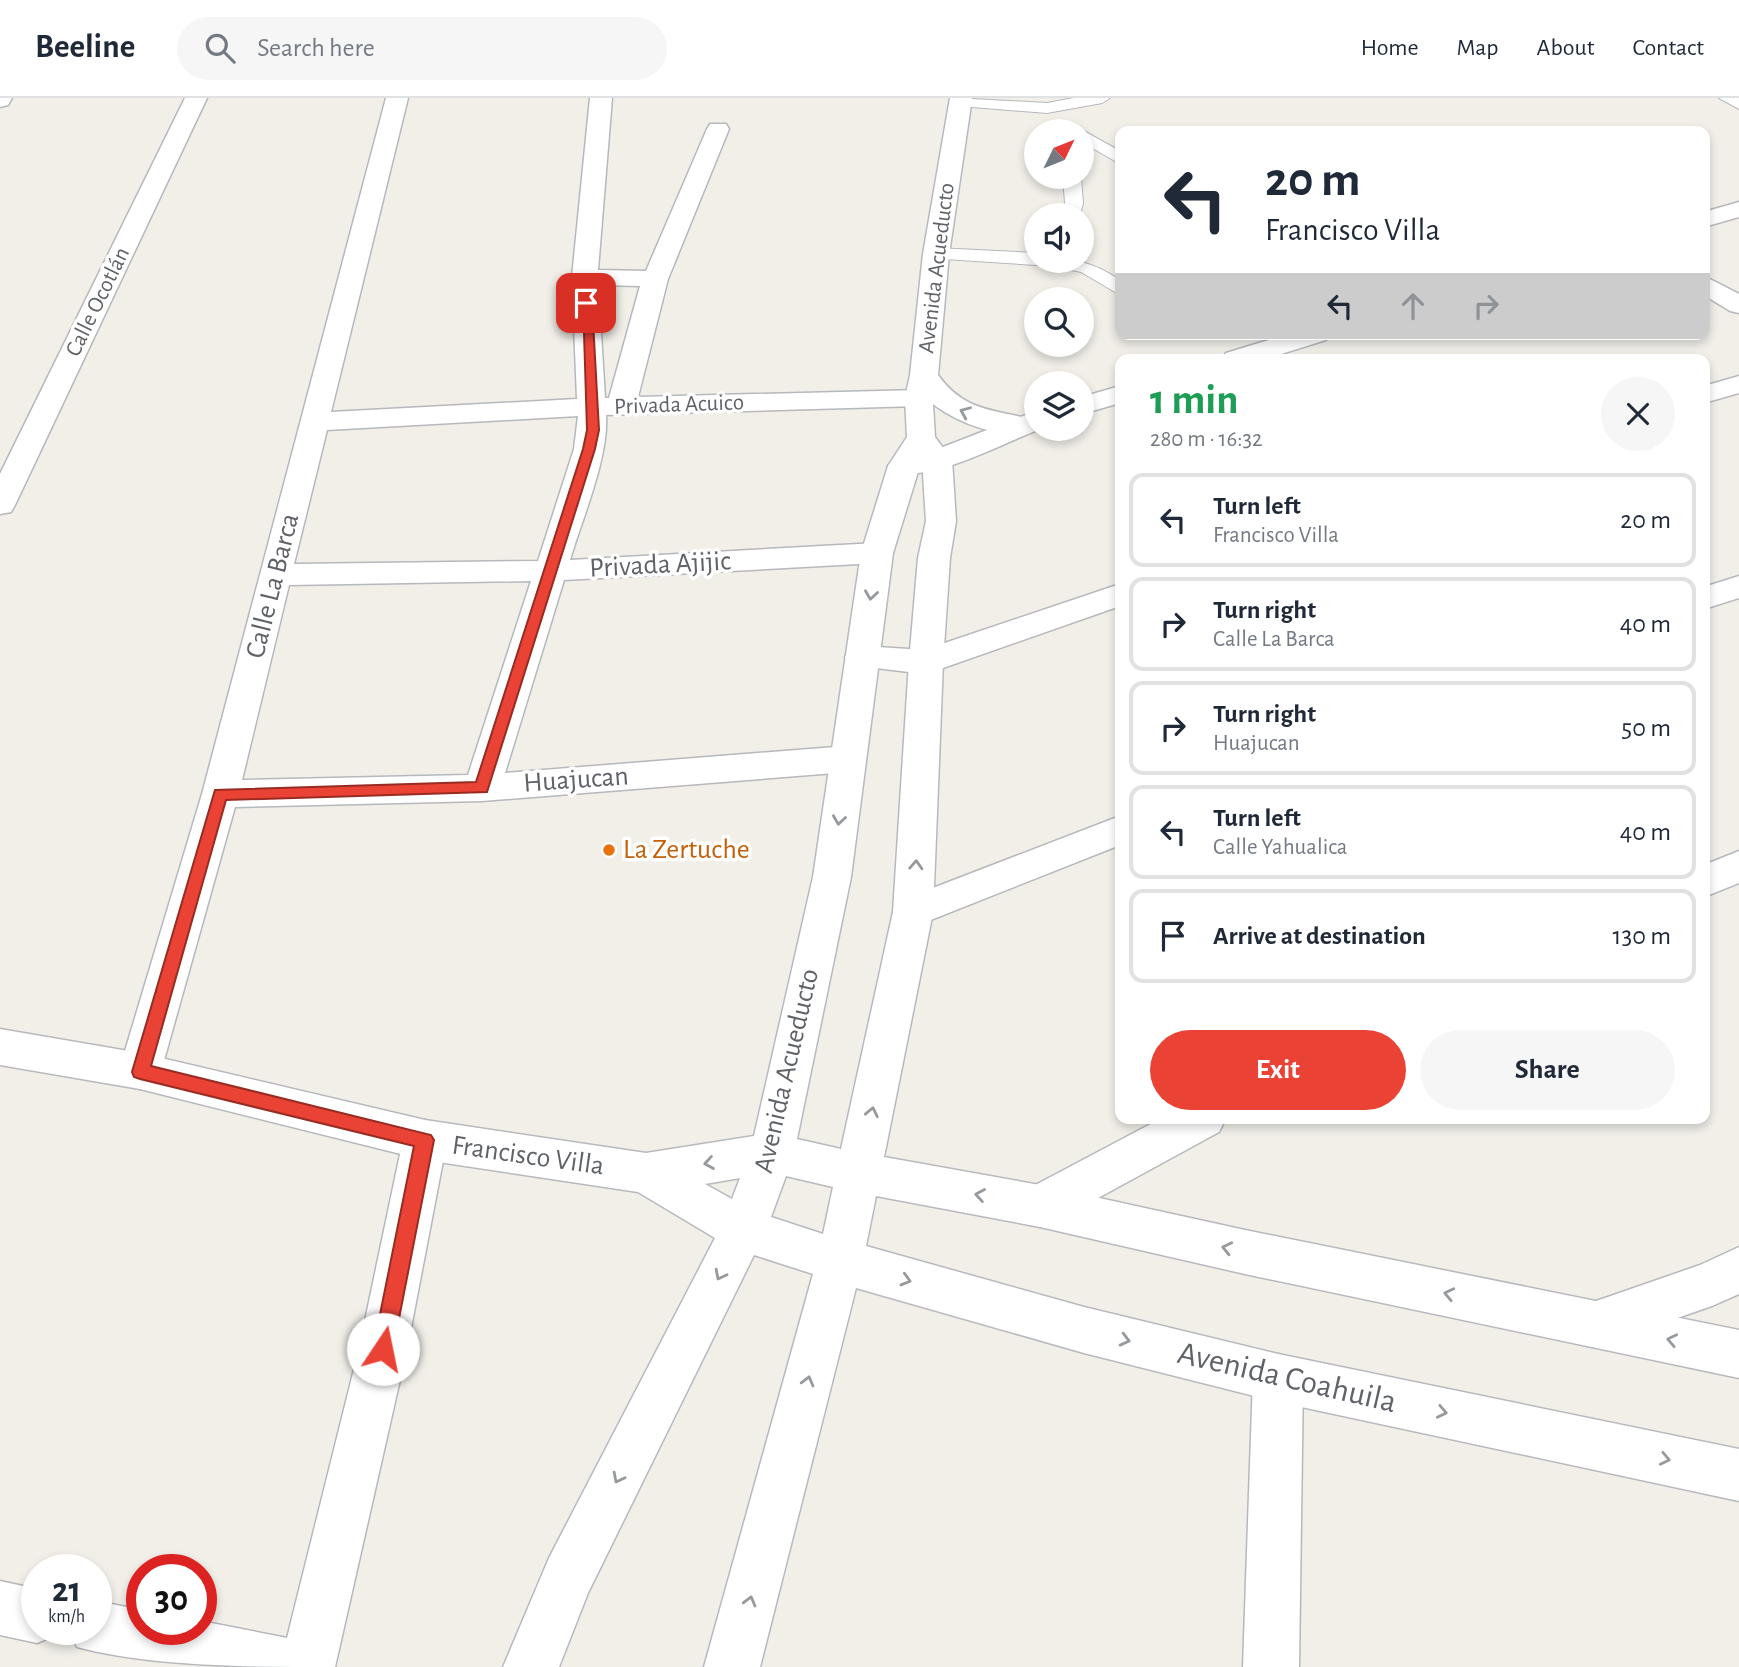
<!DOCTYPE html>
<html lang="en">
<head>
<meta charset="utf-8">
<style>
  :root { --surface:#fff; --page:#f6f6f7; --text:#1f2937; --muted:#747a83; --line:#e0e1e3; --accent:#ea4335 }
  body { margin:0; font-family:"Alegreya Sans",sans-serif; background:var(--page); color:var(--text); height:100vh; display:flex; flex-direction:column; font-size:26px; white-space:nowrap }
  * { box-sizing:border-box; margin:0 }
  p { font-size:23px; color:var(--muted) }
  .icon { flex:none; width:38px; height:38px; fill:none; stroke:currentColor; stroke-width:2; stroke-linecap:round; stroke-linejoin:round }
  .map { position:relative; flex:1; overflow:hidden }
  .drawer { position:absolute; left:1115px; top:256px; width:595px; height:770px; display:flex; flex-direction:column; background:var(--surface); border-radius:14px; box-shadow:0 4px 10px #0003 }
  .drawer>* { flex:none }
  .top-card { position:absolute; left:1115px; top:28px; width:595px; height:214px; border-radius:14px; box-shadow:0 4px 10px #0003; background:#fff; color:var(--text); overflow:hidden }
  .needle { width:46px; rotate:47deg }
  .fabs { position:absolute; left:1024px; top:21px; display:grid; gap:14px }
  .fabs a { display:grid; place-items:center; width:70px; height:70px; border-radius:50%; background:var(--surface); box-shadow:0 4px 10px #0003; font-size:35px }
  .speed { position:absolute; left:21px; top:1456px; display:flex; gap:14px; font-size:35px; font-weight:700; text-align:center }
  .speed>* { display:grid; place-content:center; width:91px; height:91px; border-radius:50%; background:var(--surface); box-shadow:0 4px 10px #0003; line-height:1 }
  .speed small { font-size:18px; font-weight:400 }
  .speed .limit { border:10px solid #d22; background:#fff; color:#111 }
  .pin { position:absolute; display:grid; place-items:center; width:60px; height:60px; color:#fff; margin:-30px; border-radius:14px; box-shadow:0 4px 10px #0006 }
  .me { position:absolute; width:77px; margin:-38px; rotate:11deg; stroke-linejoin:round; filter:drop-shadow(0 0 5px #0008) }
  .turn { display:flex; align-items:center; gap:24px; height:147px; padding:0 35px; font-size:32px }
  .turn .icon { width:91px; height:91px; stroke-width:2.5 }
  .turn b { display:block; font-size:49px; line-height:60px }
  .lanes { display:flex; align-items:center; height:66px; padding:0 35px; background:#0003; justify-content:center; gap:35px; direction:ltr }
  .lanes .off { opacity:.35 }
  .round { display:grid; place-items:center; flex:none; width:74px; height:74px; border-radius:37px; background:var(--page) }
  .headline { display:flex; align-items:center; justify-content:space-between; height:119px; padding:0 35px }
  h1 { font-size:42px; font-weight:600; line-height:52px; color:#1e9e55 }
  .button { display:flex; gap:14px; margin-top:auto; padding:14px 35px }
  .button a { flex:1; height:80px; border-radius:42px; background:var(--accent); color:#fff; font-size:28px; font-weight:600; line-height:80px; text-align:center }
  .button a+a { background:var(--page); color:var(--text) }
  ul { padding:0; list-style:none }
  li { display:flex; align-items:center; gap:21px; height:94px; margin:0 14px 10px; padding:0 21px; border:4px solid var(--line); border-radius:14px }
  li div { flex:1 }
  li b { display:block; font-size:26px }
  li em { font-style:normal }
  header { display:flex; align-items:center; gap:42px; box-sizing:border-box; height:98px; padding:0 35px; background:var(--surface); border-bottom:2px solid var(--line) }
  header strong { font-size:33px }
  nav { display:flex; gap:38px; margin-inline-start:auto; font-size:24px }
  .search { width:490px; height:63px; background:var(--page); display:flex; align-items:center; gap:18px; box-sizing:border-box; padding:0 24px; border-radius:38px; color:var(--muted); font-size:26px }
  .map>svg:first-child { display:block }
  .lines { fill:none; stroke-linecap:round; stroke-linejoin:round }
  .lane-casing { stroke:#b5b8bc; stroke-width:2 }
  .street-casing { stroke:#b5b8bc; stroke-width:3 }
  .secondary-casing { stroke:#b6babf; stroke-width:3 }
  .lane { fill:#fff; fill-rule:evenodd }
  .street { fill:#fff; fill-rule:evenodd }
  .secondary { fill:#fff; fill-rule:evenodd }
  .oneway { stroke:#979a9d }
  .route { fill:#ea4335; stroke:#982c22; stroke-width:2 }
  .food-dot { fill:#e8710a; stroke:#fff; stroke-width:2.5 }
  .labels { text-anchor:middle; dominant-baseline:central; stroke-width:7; stroke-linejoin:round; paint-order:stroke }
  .far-street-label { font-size:23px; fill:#5f6368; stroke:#fff }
  .street-label { font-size:28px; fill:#5f6368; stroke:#fff }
  .food-label { font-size:28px; fill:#c56008; stroke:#fff; text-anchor:start }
  .near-street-label { font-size:33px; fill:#5f6368; stroke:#fff }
</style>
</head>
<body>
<header>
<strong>Beeline</strong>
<div class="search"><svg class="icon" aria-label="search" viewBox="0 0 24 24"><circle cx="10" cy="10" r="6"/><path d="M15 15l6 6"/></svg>Search here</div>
<nav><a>Home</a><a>Map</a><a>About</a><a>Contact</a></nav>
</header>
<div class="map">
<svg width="1739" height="1569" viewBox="0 0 1739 1569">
  <rect width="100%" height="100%" fill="#f1efe8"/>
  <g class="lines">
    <!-- lane casing -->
    <g class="lane-casing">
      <path id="lane" d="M954 0 1047 5 1074 0H1110L1102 5 1047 15 960 8 954 7 952 3Z
        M1719 0H1739V11Z
        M1082 32 1120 53V66L1082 44V33H1076Z
        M1063 79H1081L1083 105 1080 117H1062L1065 105Z
        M936 150 1036 155V163H1045L1036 167 929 160 926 156Z
        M1045 163C1079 161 1092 164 1120 182V197L1081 174 1048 167Z"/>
    </g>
    <!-- street casing -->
    <g class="street-casing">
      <path id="street" d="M0 0H12L8 7 0 9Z
        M185 0H207L15 407 11 414 0 416V376Z
        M386 0H408L331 314 577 301 572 179 590 0H612L598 172 646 173 707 31 710 26H726L729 31 668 181 638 299 919 292 929 294 933 300 929 306 919 308 606 317C609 359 582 421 570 462L877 445 888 448 893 455 888 462 877 465 564 482 505 675 848 648 861 652 866 661 861 670 848 674 482 703 235 709 161 973 155 986 140 991 125 986 119 973 202 696ZM598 187 640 188 609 300H605ZM578 318 574 351 538 463 294 466 327 332ZM531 483 468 677 242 682 289 487Z
        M1739 104V119L1704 129V114Z
        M1704 178 1739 196V215L1730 213 1704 197Z
        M1288 236H1330L1326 242 1265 261H1223L1226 255Z
        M1739 278V295L1704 305V288Z
        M1120 288V305L1082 316V299Z
        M1036 313V331H1040C1001 346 933 384 893 374L888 368 893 362 930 354Z
        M1739 478V500L1704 511V489Z
        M1120 486V508L926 576 850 567 845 559 850 551 862 548 924 552Z
        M1120 718V747L913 829 899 825 893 814 899 803Z
        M1739 753V785L1704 799V767Z
        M1162 1020H1226L1219 1034 1056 1123 1040 1129 1024 1123 1017 1108 1024 1093Z
        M425 1022 441 1028 447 1042 407 1251 335 1569C254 1569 152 1569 77 1549L69 1531H96V1503L142 1512V1531H201V1523L287 1540 359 1251 403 1042 409 1028Z
        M1739 1149V1196L1712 1208 1593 1249 1576 1242 1569 1226 1576 1210 1700 1167Z
        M1278 1256 1295 1263 1303 1280 1299 1569H1243L1253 1280 1261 1263Z
        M0 1483 37 1491V1531H59L56 1537 37 1545 0 1537Z"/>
    </g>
    <!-- secondary casing -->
    <g class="secondary-casing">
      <path id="secondary" d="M950 0H972L949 156 938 277C964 313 991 311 1030 321L1034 327 1030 333C999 341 958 325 933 306L935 339 952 362 956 423 950 460 943 564 933 814 884 1059 1040 1087 1245 1132 1739 1232V1280L1245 1176 1040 1129 876 1098 866 1148 1084 1209 1278 1256 1739 1351V1403L1278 1304 1084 1255 856 1190 760 1569H704L813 1176 754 1157 588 1495 559 1569H503L549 1460 715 1140 638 1094 425 1062 140 991 0 967V931L140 955 425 1022 646 1055 754 1038 813 779 861 455 888 368 907 339 905 300 910 277 923 156ZM922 361 926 423 918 460 909 564 893 814 841 1051 797 1041 851 779 893 455ZM786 1078 833 1089 823 1136 771 1119ZM740 1080 732 1101 705 1086Z"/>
    </g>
    <!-- lane -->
    <use href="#lane" class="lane"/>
    <!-- street -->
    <use href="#street" class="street"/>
    <!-- secondary -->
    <use href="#secondary" class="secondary"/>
  </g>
  <!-- one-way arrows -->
  <defs><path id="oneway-chevron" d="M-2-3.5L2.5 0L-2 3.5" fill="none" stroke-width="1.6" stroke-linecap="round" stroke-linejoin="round" transform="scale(1.75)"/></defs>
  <g class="oneway">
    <use href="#oneway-chevron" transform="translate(965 314) rotate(-157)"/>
    <use href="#oneway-chevron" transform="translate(871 497) rotate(98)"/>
    <use href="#oneway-chevron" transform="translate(839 722) rotate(98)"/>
    <use href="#oneway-chevron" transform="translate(916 767) rotate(-87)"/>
    <use href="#oneway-chevron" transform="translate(872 1014) rotate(-78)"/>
    <use href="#oneway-chevron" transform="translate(709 1065) rotate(171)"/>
    <use href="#oneway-chevron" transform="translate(980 1097) rotate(-170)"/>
    <use href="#oneway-chevron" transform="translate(1227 1150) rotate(-167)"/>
    <use href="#oneway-chevron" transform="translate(720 1177) rotate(117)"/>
    <use href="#oneway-chevron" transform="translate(906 1182) rotate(16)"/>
    <use href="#oneway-chevron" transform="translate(1449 1196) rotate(-168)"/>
    <use href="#oneway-chevron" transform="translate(1125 1242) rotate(14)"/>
    <use href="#oneway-chevron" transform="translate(1672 1242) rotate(-168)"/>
    <use href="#oneway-chevron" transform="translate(808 1283) rotate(-75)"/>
    <use href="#oneway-chevron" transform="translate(1442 1314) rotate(12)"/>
    <use href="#oneway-chevron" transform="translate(1665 1361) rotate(12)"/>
    <use href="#oneway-chevron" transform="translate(618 1380) rotate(117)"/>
    <use href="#oneway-chevron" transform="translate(750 1503) rotate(-75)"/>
  </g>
  <!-- route -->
  <path class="route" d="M583 202 592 205 599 332 595 351 487 694 226 702 151 968 431 1037 434 1042 393 1251 390 1258 383 1261 376 1258 373 1251 414 1048 140 981 134 979 132 974 215 692 476 684 583 351 587 332Z"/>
  <!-- markers -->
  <circle class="food-dot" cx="609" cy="752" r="7"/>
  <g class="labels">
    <!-- far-street labels -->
    <g class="far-street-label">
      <text transform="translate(937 170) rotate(-83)">Avenida Acueducto</text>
      <text transform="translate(98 204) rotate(-64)">Calle Ocotlán</text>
      <text transform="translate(679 307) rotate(-2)">Privada Acuico</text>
    </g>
    <!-- street labels -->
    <g class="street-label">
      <text transform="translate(660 467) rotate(-3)">Privada Ajijic</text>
      <text transform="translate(273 488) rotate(-76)">Calle La Barca</text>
      <text transform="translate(576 682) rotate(-4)">Huajucan</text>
      <text transform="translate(787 973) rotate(-77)">Avenida Acueducto</text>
      <text transform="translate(528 1058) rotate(8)">Francisco Villa</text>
    </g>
    <!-- food labels -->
    <g class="food-label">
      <text x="623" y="752">La Zertuche</text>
    </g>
    <!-- near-street labels -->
    <g class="near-street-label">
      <text transform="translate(1287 1280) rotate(13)">Avenida Coahuila</text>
    </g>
  </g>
</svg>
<div class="fabs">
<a><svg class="needle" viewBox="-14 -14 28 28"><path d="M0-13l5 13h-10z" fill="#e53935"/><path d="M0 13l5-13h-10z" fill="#747a83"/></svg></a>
<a><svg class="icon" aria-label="sound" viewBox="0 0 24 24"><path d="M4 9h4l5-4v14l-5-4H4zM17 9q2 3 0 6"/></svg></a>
<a><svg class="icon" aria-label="search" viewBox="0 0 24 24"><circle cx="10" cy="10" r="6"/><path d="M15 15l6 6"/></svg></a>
<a><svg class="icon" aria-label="layers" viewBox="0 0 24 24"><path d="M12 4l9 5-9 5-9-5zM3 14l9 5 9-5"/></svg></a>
</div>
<div class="speed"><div>21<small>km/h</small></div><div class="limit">30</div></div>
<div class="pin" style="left:586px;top:205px;background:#d93025"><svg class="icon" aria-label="arrive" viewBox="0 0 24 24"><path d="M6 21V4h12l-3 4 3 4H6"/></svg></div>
<svg class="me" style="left:383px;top:1251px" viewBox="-20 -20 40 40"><circle r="19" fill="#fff"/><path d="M0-13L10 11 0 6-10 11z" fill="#ea4335"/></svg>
<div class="top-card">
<div class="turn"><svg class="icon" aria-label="left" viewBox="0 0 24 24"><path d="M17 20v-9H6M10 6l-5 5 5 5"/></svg><div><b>20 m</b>Francisco Villa</div></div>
<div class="lanes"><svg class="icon" aria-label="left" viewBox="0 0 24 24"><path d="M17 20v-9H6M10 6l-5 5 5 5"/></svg><svg class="icon off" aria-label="ahead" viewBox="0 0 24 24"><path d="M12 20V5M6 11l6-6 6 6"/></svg><svg class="icon off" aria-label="right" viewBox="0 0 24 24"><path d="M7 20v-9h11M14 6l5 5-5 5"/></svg></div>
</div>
<section class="drawer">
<div class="headline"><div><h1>1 min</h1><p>280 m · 16:32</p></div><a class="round"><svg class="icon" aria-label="close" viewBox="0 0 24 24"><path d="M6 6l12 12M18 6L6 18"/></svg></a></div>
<ul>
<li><svg class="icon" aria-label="left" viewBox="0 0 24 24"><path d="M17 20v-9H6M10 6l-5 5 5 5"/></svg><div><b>Turn left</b><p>Francisco Villa</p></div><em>20 m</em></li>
<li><svg class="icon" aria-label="right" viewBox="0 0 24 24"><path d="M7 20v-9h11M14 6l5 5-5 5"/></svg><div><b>Turn right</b><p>Calle La Barca</p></div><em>40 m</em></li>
<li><svg class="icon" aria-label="right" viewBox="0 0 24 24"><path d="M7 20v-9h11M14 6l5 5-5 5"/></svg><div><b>Turn right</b><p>Huajucan</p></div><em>50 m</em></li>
<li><svg class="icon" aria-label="left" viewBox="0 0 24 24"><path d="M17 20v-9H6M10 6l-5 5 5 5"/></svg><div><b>Turn left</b><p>Calle Yahualica</p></div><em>40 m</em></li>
<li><svg class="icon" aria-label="arrive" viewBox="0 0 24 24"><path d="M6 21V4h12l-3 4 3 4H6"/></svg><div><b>Arrive at destination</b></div><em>130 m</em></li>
</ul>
<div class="button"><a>Exit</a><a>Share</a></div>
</section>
</div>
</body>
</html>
